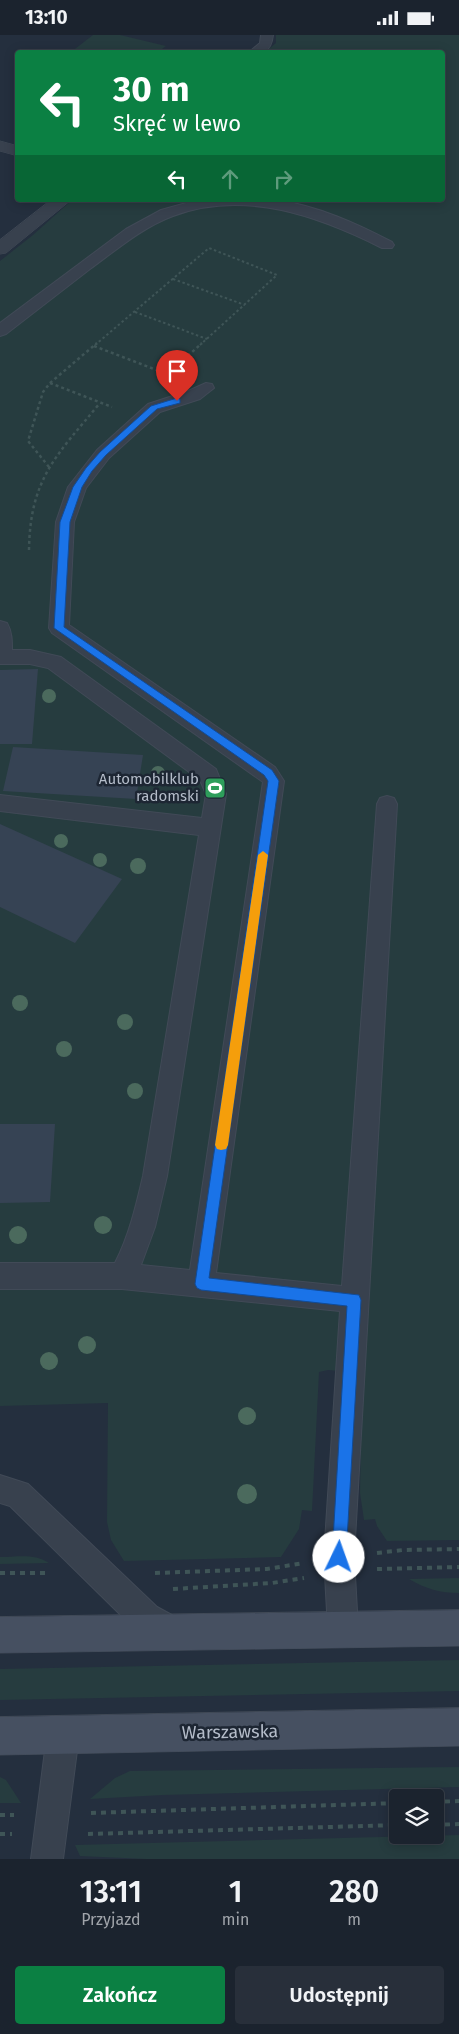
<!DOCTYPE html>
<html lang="pl">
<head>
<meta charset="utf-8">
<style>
  :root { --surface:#1b232e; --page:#282f3a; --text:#f1f3f6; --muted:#a0a4aa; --line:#39404a; --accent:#0b8043 }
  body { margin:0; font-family:"Fira Sans",sans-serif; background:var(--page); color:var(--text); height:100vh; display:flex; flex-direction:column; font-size:19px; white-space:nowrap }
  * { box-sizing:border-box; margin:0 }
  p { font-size:16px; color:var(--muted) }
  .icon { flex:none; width:28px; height:28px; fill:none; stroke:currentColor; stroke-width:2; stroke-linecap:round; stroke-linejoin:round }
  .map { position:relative; height:1824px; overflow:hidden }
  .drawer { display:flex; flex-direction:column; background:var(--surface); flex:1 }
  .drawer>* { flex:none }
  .hud { position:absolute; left:15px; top:15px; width:430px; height:152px; border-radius:5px; box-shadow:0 2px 12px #0003,0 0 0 1px var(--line); background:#0b8043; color:#fff; overflow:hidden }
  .buttons { position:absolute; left:389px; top:1754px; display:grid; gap:10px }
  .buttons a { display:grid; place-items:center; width:55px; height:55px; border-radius:5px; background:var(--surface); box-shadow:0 2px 12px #0003,0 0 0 1px var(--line); font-size:25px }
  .pin { position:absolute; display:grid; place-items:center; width:42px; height:42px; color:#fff; margin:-51px -21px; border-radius:50% 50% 50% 0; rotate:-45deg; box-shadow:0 0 5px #0007 }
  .pin .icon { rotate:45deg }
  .me { position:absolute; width:55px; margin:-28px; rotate:3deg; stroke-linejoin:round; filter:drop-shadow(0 0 4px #0008) }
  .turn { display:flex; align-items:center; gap:18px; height:105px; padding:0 15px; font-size:22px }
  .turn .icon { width:65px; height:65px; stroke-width:2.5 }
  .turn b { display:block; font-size:35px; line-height:42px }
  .lanes { display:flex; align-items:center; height:48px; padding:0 15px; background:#0003; justify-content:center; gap:25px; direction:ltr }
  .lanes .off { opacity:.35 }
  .eta { display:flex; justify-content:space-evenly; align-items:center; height:85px; text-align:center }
  .eta b { font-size:30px; font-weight:600; line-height:35px }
  .primary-button { display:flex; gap:10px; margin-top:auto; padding:10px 15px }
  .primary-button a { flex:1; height:58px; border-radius:5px; background:var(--accent); color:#fff; font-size:20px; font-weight:600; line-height:58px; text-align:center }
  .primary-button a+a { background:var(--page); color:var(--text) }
  .status { display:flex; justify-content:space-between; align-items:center; height:35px; padding:0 25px; background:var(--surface); direction:ltr }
  .status svg { height:14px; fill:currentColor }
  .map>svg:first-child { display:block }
  .green { fill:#263c3f }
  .building { fill:#364354 }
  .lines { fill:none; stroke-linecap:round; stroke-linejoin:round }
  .lane-casing { stroke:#414a57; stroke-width:2 }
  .street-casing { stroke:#414a57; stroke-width:1 }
  .secondary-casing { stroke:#414a57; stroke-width:1 }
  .path-far2 { stroke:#3f5557; stroke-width:2; stroke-dasharray:2.5 2.5; stroke-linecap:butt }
  .path-far1 { stroke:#3f5557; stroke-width:2.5; stroke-dasharray:3 3; stroke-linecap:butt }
  .path { stroke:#3f5557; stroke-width:4; stroke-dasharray:5 5; stroke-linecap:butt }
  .lane { fill:#38414e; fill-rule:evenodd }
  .street { fill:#38414e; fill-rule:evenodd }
  .secondary { fill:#465061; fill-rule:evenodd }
  .tree { fill:#4b6a5d }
  .route { fill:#1a73e8; stroke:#114b97 }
  .slow { fill:#f59e0b }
  .labels { text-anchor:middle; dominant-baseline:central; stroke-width:5; stroke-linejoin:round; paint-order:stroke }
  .poi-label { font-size:15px; fill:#b4bcc9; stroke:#1d2633; text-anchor:end }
  .near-street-label { font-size:18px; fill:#b4bcc9; stroke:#1d2633 }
</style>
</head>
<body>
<div class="status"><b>13:10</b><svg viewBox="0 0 49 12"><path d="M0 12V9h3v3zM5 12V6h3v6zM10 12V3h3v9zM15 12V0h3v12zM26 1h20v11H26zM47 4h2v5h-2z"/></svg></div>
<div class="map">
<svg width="459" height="1824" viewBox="0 0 459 1824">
  <rect width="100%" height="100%" fill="#242f3e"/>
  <!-- green -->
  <path class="green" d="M93 0H120L166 11 158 17H71Z
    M276 0H459V1505L387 1506 377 1491 375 1484 364 1485 360 1458 362 1338 328 1335 319 1337 312 1476 302 1475 299 1494 281 1522 124 1526 111 1505 107 1487 108 1368 0 1371V226L33 200 72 165H442V18L265 17 276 8Z
    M0 1522C16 1522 35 1518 49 1528L0 1529Z
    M459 1543V1558C440 1558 426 1554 409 1544Z
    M459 1625V1656L0 1665V1634Z
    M459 1732V1752L162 1760 90 1764 115 1743 130 1736Z
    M0 1742 6 1745 21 1768H0Z
    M459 1800V1824H146L80 1821 75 1810Z"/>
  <!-- building -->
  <path class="building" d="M38 634 32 709H0V635Z
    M13 712 143 720 136 764 3 756Z
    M0 789 122 844 75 908 0 872Z
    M0 1089H55L50 1167 0 1168Z"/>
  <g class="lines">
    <!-- lane casing -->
    <g class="lane-casing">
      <path id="lane" d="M261 0H273C271 18 263 18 248 18L260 8Z
        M197 165C223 165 251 162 277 165 318 171 356 188 392 207L394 210 392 213H382C318 181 244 154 173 181 143 192 116 215 90 234 62 256 34 277 6 299L0 301V288L126 194 161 175Z
        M206 348 212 349 214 353 200 364 160 377 109 423 86 453 74 487 69 590 275 732 284 746 216 1238 342 1251 377 769 380 763 387 761 394 763 397 769 354 1522 358 1594 354 1605 343 1609 332 1605 328 1594 324 1522 340 1276 122 1254H0V1228H115C129 1201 136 1171 143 1141L199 800 0 776V760L202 783 206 759 200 745 48 633 30 629H0V586L7 588C12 597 12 605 12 615H30L61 622 216 734 226 759 167 1141 155 1192 141 1230 190 1235 263 747 52 598 49 593 56 487 68 452 97 415 148 369 188 356Z
        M0 1440 28 1449 157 1572 179 1584 183 1595 179 1606 168 1610 135 1594 10 1471 0 1468Z
        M63 1684 74 1689 79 1700 63 1824H31L47 1700 52 1689Z"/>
    </g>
    <!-- street casing -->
    <g class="street-casing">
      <path id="street" d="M0 106 18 111V121L0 116Z
        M51 165H71L6 218 0 219V205Z"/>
    </g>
    <!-- secondary casing -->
    <g class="secondary-casing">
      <path id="secondary" d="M459 1575V1611L0 1618V1582Z
        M459 1673V1711L0 1720V1682Z"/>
    </g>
    <!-- path-far2 -->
    <path class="path-far2" d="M173 244 245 270
      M135 277 207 304
      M95 310 209 213 277 240 200 310"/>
    <!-- path-far1 -->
    <path class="path-far1" d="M94 311 167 339
      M170 337 202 308
      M50 348 112 372
      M49 432 28 406 43 357 50 348 97 308
      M29 515C30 443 57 420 100 368"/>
    <!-- path -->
    <path class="path" d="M377 1518 403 1515 459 1514
      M377 1534 459 1532
      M0 1538H47
      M155 1538 267 1534 304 1528
      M173 1554 272 1548 304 1543
      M435 1767 459 1766
      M91 1778 398 1768
      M0 1780H14
      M435 1790 459 1789
      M0 1799H12
      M88 1799 398 1790"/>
    <!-- lane -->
    <use href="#lane" class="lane"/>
    <!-- street -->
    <use href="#street" class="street"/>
    <!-- secondary -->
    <use href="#secondary" class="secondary"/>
  </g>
  <!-- trees -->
  <g class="tree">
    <circle cx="49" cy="661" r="7"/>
    <circle cx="158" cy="738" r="7"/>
    <circle cx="61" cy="806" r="7"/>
    <circle cx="100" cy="825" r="7"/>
    <circle cx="138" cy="831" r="8"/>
    <circle cx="20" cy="968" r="8"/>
    <circle cx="125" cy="987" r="8"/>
    <circle cx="64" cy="1014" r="8"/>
    <circle cx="135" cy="1056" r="8"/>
    <circle cx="103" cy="1190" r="9"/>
    <circle cx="18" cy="1200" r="9"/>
    <circle cx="87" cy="1310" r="9"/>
    <circle cx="49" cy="1326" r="9"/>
    <circle cx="247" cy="1381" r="9"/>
    <circle cx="247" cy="1459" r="10"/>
  </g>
  <!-- route -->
  <path class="route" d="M177 363 180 364V368L157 374 106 420 92 436 82 452 70 487 64 592 272 735 279 746 209 1243 359 1260 361 1265 346 1522 344 1528 339 1530 334 1528 332 1522 347 1271 201 1255 197 1253 195 1249 268 746 264 740 54 593 60 487 73 452 86 433 100 417 151 371Z"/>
  <!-- slow -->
  <path class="slow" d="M263 816 268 820 228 1110 226 1114 221 1115 217 1114 215 1110 258 820Z"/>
  <!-- icons -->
  <defs>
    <g id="stadium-square" transform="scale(1.125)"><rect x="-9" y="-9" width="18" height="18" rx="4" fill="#2e9e5b" stroke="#1d2633"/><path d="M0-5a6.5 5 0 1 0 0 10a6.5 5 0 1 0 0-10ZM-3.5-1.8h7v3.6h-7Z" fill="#fff"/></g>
  </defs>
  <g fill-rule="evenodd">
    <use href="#stadium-square" x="215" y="753"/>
  </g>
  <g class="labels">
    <!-- poi labels -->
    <g class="poi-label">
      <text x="199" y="744">Automobilklub<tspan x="199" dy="17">radomski</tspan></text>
    </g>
    <!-- near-street labels -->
    <g class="near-street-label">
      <text transform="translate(230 1697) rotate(-1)">Warszawska</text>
    </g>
  </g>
</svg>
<div class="buttons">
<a><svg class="icon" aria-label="layers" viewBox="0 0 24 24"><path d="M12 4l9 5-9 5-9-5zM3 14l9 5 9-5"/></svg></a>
</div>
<div class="pin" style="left:177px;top:366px;background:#d93025"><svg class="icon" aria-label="arrive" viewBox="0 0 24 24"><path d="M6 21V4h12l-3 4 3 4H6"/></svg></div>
<svg class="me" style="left:339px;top:1522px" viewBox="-20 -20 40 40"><circle r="19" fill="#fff"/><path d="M0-13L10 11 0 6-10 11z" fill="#1a73e8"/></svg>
<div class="hud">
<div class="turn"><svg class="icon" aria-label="left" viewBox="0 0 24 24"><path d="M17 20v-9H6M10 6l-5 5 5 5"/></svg><div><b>30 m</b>Skręć w lewo</div></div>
<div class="lanes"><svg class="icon" aria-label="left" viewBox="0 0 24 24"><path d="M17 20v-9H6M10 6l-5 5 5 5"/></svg><svg class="icon off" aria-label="ahead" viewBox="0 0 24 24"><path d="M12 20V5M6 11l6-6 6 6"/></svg><svg class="icon off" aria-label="right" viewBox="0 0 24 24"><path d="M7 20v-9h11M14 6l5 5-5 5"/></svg></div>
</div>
</div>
<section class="drawer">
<div class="eta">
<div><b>13:11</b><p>Przyjazd</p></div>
<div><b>1</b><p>min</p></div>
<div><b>280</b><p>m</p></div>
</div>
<div class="primary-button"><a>Zakończ</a><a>Udostępnij</a></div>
</section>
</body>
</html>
